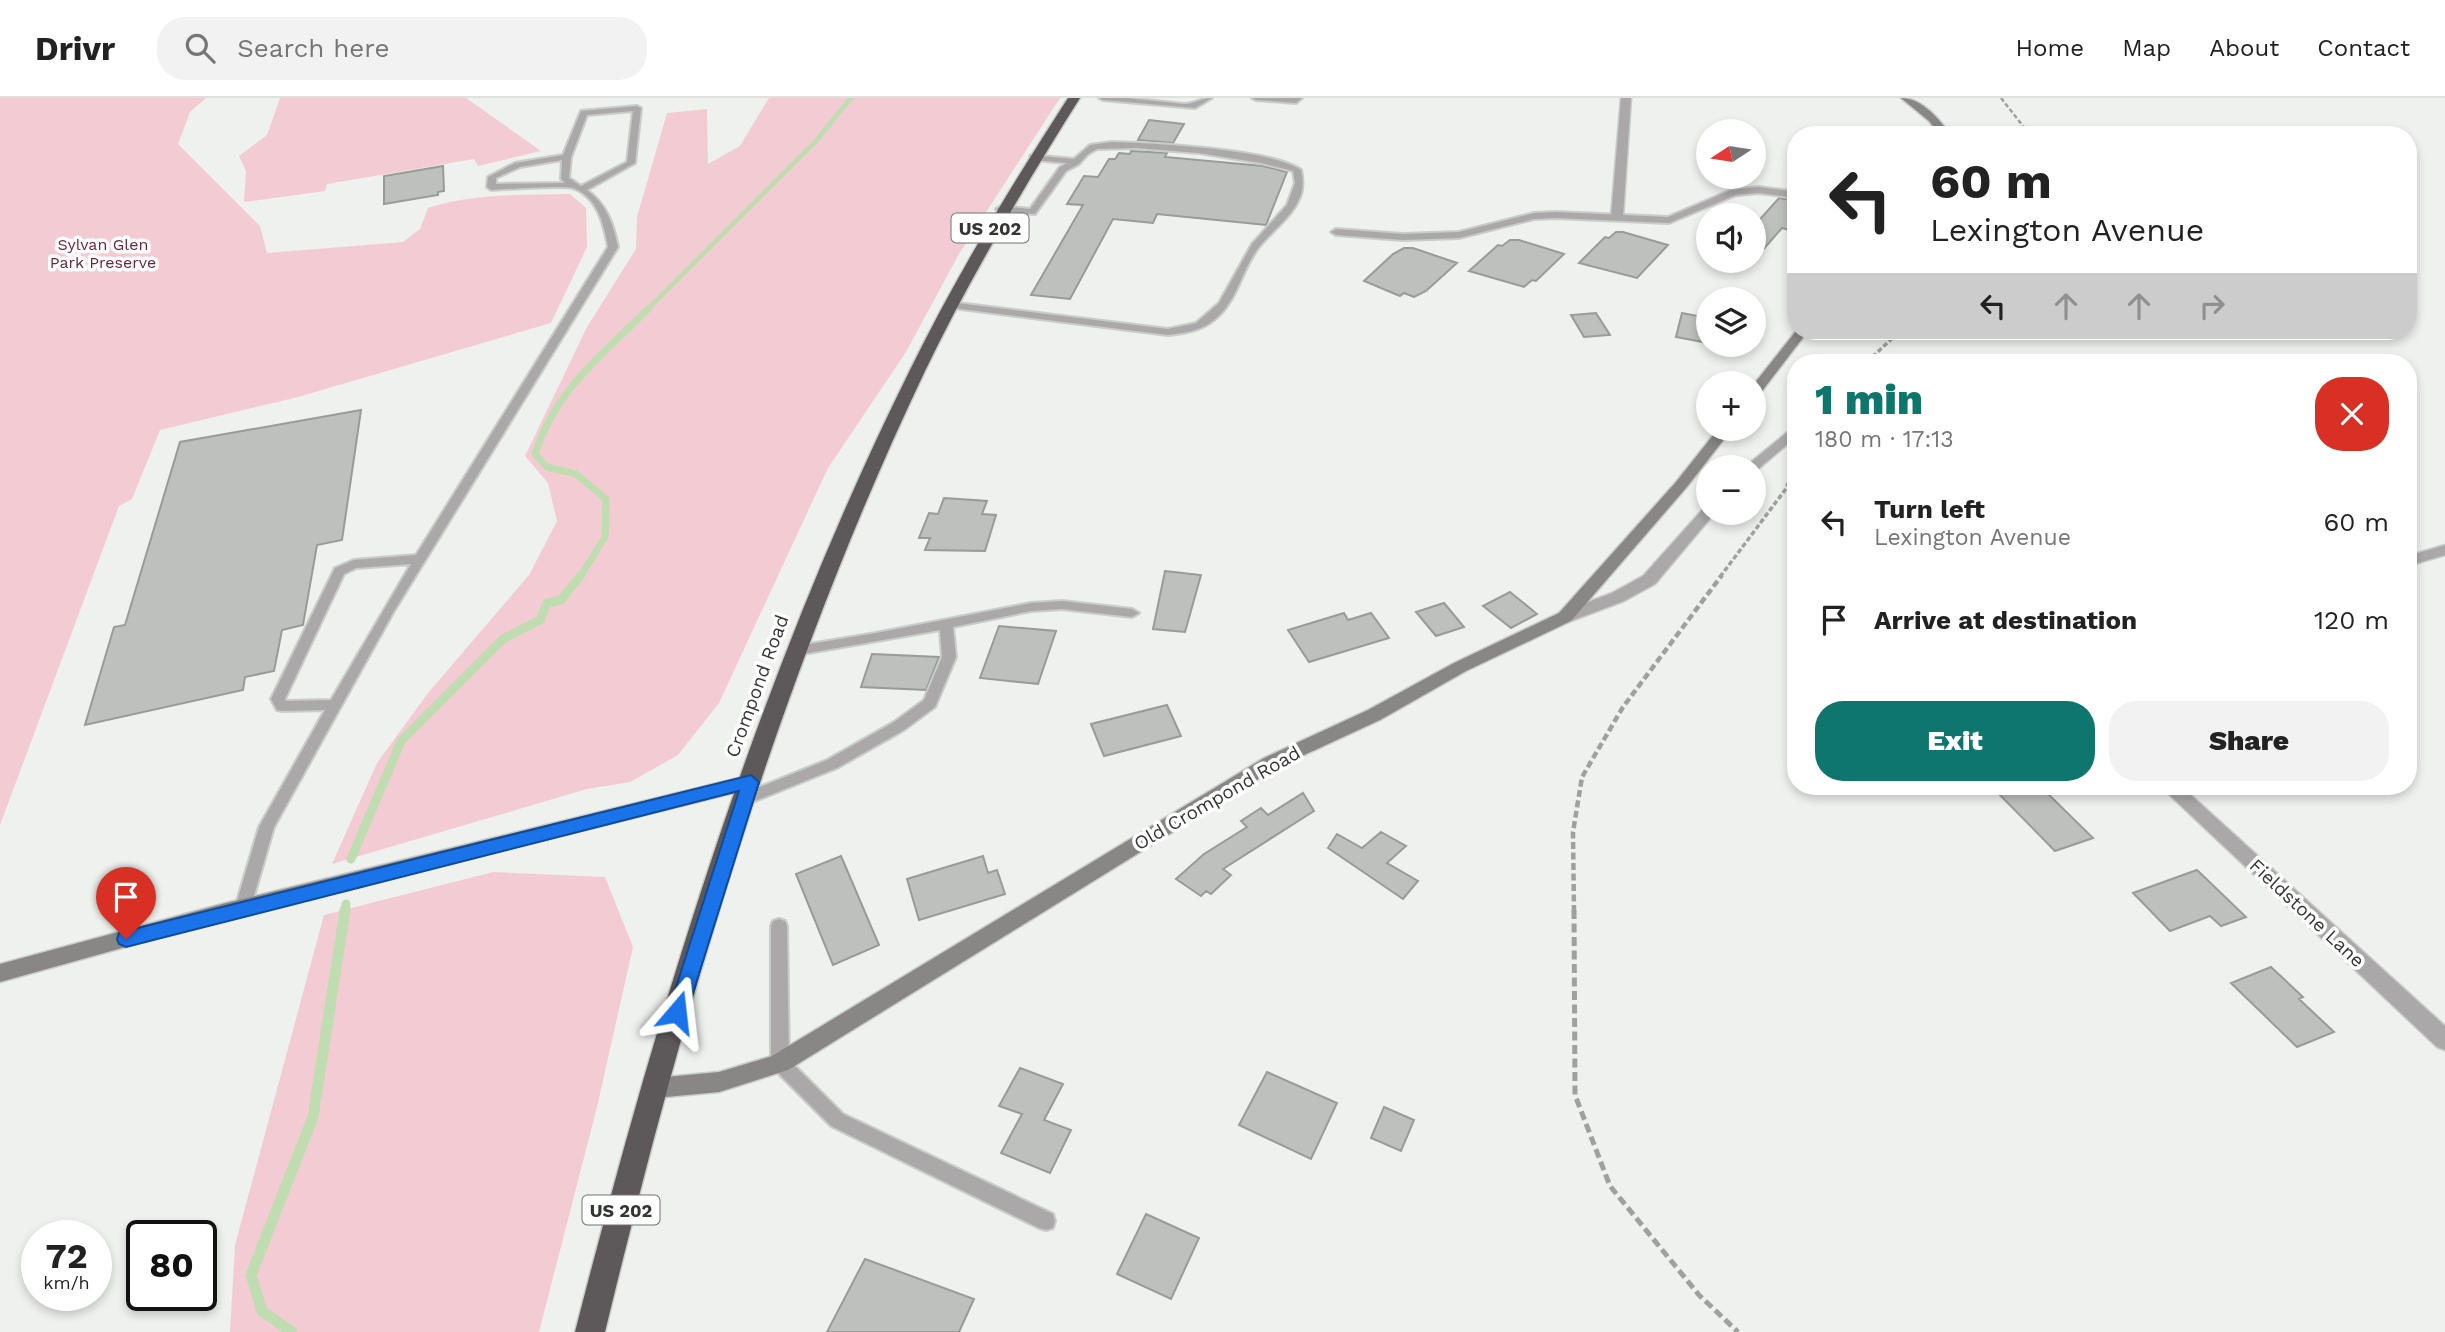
<!DOCTYPE html>
<html lang="en">
<head>
<meta charset="utf-8">
<style>
  :root { --surface:#fff; --page:#f2f2f2; --text:#222; --muted:#767676; --line:#e0e0e0; --accent:#0f766e }
  body { margin:0; font-family:"Work Sans",sans-serif; background:var(--page); color:var(--text); height:100vh; display:flex; flex-direction:column; font-size:26px; white-space:nowrap }
  * { box-sizing:border-box; margin:0 }
  p { font-size:23px; color:var(--muted) }
  .icon { flex:none; width:38px; height:38px; fill:none; stroke:currentColor; stroke-width:2; stroke-linecap:round; stroke-linejoin:round }
  .map { position:relative; flex:1; overflow:hidden }
  .sheet { position:absolute; left:1787px; top:256px; width:630px; height:441px; display:flex; flex-direction:column; background:var(--surface); border-radius:28px; box-shadow:0 4px 10px #0003 }
  .sheet>* { flex:none }
  .hud { position:absolute; left:1787px; top:28px; width:630px; height:214px; border-radius:28px; box-shadow:0 4px 10px #0003; background:#fff; color:var(--text); overflow:hidden }
  .needle { width:46px; rotate:258deg }
  .controls { position:absolute; left:1696px; top:21px; display:grid; gap:14px }
  .controls a { display:grid; place-items:center; width:70px; height:70px; border-radius:50%; background:var(--surface); box-shadow:0 4px 10px #0003; font-size:35px }
  .speed { position:absolute; left:21px; top:1122px; display:flex; gap:14px; font-size:35px; font-weight:700; text-align:center }
  .speed>* { display:grid; place-content:center; width:91px; height:91px; border-radius:50%; background:var(--surface); box-shadow:0 4px 10px #0003; line-height:1 }
  .speed small { font-size:18px; font-weight:400 }
  .speed .limit { border:4px solid #111; border-radius:10px; background:#fff; color:#111 }
  .pin { position:absolute; display:grid; place-items:center; width:60px; height:60px; color:#fff; margin:-72px -30px; border-radius:50% 50% 50% 0; rotate:-45deg; box-shadow:0 0 7px #0007 }
  .pin .icon { rotate:45deg }
  .me { position:absolute; width:77px; margin:-38px; rotate:17deg; stroke-linejoin:round; filter:drop-shadow(0 0 5px #0008) }
  .turn { display:flex; align-items:center; gap:24px; height:147px; padding:0 28px; font-size:32px }
  .turn .icon { width:91px; height:91px; stroke-width:2.5 }
  .turn b { display:block; font-size:49px; line-height:60px }
  .lanes { display:flex; align-items:center; height:66px; padding:0 28px; background:#0003; justify-content:center; gap:35px; direction:ltr }
  .lanes .off { opacity:.35 }
  .round { display:grid; place-items:center; flex:none; width:74px; height:74px; border-radius:28px; background:var(--page) }
  .overview { display:flex; align-items:center; justify-content:space-between; height:119px; padding:0 28px }
  h1 { font-size:42px; font-weight:800; line-height:52px; color:var(--accent) }
  .primary-button { display:flex; gap:14px; margin-top:auto; padding:14px 28px }
  .primary-button a { flex:1; height:80px; border-radius:28px; background:var(--accent); color:#fff; font-size:28px; font-weight:800; line-height:80px; text-align:center }
  .primary-button a+a { background:var(--page); color:var(--text) }
  ul { padding:0; list-style:none }
  li { display:flex; align-items:center; gap:21px; height:98px; padding:0 28px }
  li div { flex:1 }
  li b { display:block; font-size:26px }
  li em { font-style:normal }
  header { display:flex; align-items:center; gap:42px; box-sizing:border-box; height:98px; padding:0 35px; background:var(--surface); border-bottom:2px solid var(--line) }
  header strong { font-size:33px }
  nav { display:flex; gap:38px; margin-inline-start:auto; font-size:24px }
  .search { width:490px; height:63px; background:var(--page); display:flex; align-items:center; gap:18px; box-sizing:border-box; padding:0 24px; border-radius:28px; color:var(--muted); font-size:26px }
  .map>svg:first-child { display:block }
  .green { fill:#f3ccd3 }
  .lines { fill:none; stroke-linecap:round; stroke-linejoin:round }
  .stream-far3 { stroke:#bfddb1; stroke-width:5 }
  .stream-far2 { stroke:#bfddb1; stroke-width:7 }
  .stream-far1 { stroke:#bfddb1; stroke-width:9 }
  .stream { stroke:#bfddb1; stroke-width:11 }
  .building { fill:#bdc0bc; stroke:#989b97; stroke-width:2 }
  .lane-casing { stroke:#c9ccc8; stroke-width:4 }
  .street-casing { stroke:#c9ccc8; stroke-width:3 }
  .secondary-casing { stroke:#c9ccc8; stroke-width:3 }
  .highway-casing { stroke:#c9ccc8; stroke-width:3 }
  .path-far3 { stroke:#9fa19e; stroke-width:2.5; stroke-dasharray:4.5 2.5; stroke-linecap:butt }
  .path-far2 { stroke:#9fa19e; stroke-width:3.5; stroke-dasharray:5 2.5; stroke-linecap:butt }
  .path-far1 { stroke:#9fa19e; stroke-width:4.5; stroke-dasharray:7 3.5; stroke-linecap:butt }
  .path { stroke:#9fa19e; stroke-width:5; stroke-dasharray:9 4.5; stroke-linecap:butt }
  .lane { fill:#aba8a9; fill-rule:evenodd }
  .street { fill:#aba8a9; fill-rule:evenodd }
  .secondary { fill:#898686; fill-rule:evenodd }
  .highway { fill:#5d5859; fill-rule:evenodd }
  .route { fill:#1a73e8; stroke:#114b97; stroke-width:2 }
  .labels { text-anchor:middle; dominant-baseline:central; stroke-width:7; stroke-linejoin:round; paint-order:stroke }
  .far-park-label { font-size:16px; fill:#69263a; stroke:#fff }
  .shield { fill:#fff; stroke:#717271; stroke-width:2 }
  .shield-label { font-size:18px; font-weight:bold; fill:#343634 }
  .street-label { font-size:19px; fill:#343634; stroke:#fff }
</style>
</head>
<body>
<header>
<strong>Drivr</strong>
<div class="search"><svg class="icon" aria-label="search" viewBox="0 0 24 24"><circle cx="10" cy="10" r="6"/><path d="M15 15l6 6"/></svg>Search here</div>
<nav><a>Home</a><a>Map</a><a>About</a><a>Contact</a></nav>
</header>
<div class="map">
<svg width="2445" height="1234" viewBox="0 0 2445 1234">
  <rect width="100%" height="100%" fill="#eef1ed"/>
  <!-- green -->
  <path class="green" d="M0 0H206L190 14 178 46 260 128 267 155 403 144 420 131 428 110C474 95 522 97 570 96L586 110 587 149 551 225 298 299 160 332 132 401 119 408 0 727Z
    M280 0H466L541 53 478 68 474 61 327 86 325 93 244 104 246 73 239 58 267 37Z
    M769 0H1060L959 156 906 254 828 370 719 605 678 657 630 684 587 691 332 766 377 665 428 595 529 477 557 423 548 385 525 358 587 229 636 151 637 119 667 15 707 11 708 66 740 48Z
    M493 774 605 779 633 849 597 1009 539 1234H230L235 1147 324 817Z"/>
  <g class="lines">
    <!-- stream-far3 -->
    <path class="stream-far3" d="M646 213 815 44 851 0"/>
    <!-- stream-far2 -->
    <path class="stream-far2" d="M580 479 605 439 606 401 576 376 547 369 535 356C556 291 601 258 648 211"/>
    <!-- stream-far1 -->
    <path class="stream-far1" d="M351 761 401 643 503 541 540 522 547 505 561 502 581 477
      M345 814 346 806"/>
    <!-- stream -->
    <path class="stream" d="M292 1234 262 1213 251 1177 313 1019 345 812"/>
  </g>
  <!-- building -->
  <path class="building" d="M1149 22 1184 26 1173 45 1138 42Z
    M1131 53 1167 55 1165 59 1263 68 1287 74 1266 127 1157 116 1153 125 1113 121 1070 201 1031 197 1083 107 1067 106 1084 78 1098 79 1109 61H1115L1119 55 1130 56Z
    M443 68 444 93 438 94V97L384 106V78Z
    M1779 100 1796 103V134L1782 130 1754 162V128Z
    M1616 134H1623L1668 147 1637 180 1579 165 1605 139 1609 140Z
    M1510 142H1519L1564 156 1536 183 1532 182 1524 189 1469 173 1498 147 1502 148Z
    M1404 150H1413L1457 165 1426 193 1414 199 1404 195 1400 198 1364 183 1393 156Z
    M1596 215 1610 237 1584 239 1571 217Z
    M1682 215 1708 220V245L1676 239Z
    M361 312 342 442 317 447 303 527 282 532 274 573 245 579 243 592 85 627 114 529 125 527 180 344Z
    M944 400 987 403 982 416 996 417 985 453 925 452 930 440H919L929 415 938 416Z
    M1165 473 1201 477 1185 534 1153 531Z
    M1510 494 1537 516 1511 530 1483 508Z
    M1444 505 1464 529 1436 538 1416 514Z
    M1344 515 1348 522 1371 515 1389 540 1309 564 1288 532Z
    M999 528 1056 533 1038 586 980 580Z
    M872 556 939 559 926 592 861 589Z
    M1167 607 1181 638 1104 658 1091 626Z
    M1991 688H2040L2093 740 2055 753Z
    M1303 695 1314 713 1223 771 1231 777 1211 796 1206 793 1201 798 1176 781 1204 756 1247 729 1241 723 1261 710 1268 717Z
    M1381 734 1406 748 1387 765 1418 783 1403 801 1328 750 1337 736 1362 750Z
    M841 758 879 847 833 867 796 776Z
    M983 758 988 775 997 772 1005 796 919 822 907 781Z
    M2197 772 2246 819 2221 828 2210 818 2170 833 2133 795Z
    M2271 869 2303 899 2299 901 2334 934 2297 949 2231 885Z
    M1020 970 1063 986 1044 1022 1071 1032 1050 1075 1001 1055 1022 1016 999 1008Z
    M1267 974 1337 1005 1311 1061 1239 1027Z
    M1384 1009 1414 1022 1401 1053 1371 1040Z
    M1146 1116 1199 1140 1171 1201 1117 1176Z
    M865 1161 974 1201 959 1234H827Z"/>
  <g class="lines">
    <!-- lane casing -->
    <g class="lane-casing">
      <path id="lane" d="M1099 0H1127L1184 6C1195 6 1201 0 1212 0L1195 10 1103 2Z
        M1252 0H1302L1296 5 1256 2Z
        M637 8 641 10 635 65 587 92C607 107 613 125 618 149L394 513 274 729 249 815 243 817 237 815 235 810 259 729 325 612 282 613 277 612 271 601 335 470 354 462 416 457 608 149C604 127 598 99 573 90 563 87 506 91 491 92L487 89 488 79 515 65 563 57 581 13ZM633 13 627 64 581 88 569 80 571 59 587 17ZM562 62 561 81 565 85 496 86V80L520 69ZM411 466 331 602 286 603 285 601 344 476 356 470Z
        M1112 44C1152 45 1271 51 1301 72 1303 81 1304 89 1300 99 1292 119 1273 132 1259 149 1241 172 1238 203 1214 222 1201 233 1184 235 1168 237L945 209V205L949 204 1168 231 1196 225 1219 205 1252 146 1287 107 1295 85 1293 73 1261 65 1199 55 1136 50 1097 51 1088 56 1079 66 1066 73 1035 116 1001 114 996 111 1001 108 1030 111 1060 69 1067 65 1034 62 1030 59 1031 57 1074 61 1090 47Z
        M1759 89 1796 94V100L1759 95 1736 97 1669 125 1556 120 1534 121 1459 140 1403 142 1336 137 1331 134 1336 131 1403 136 1459 134 1534 115 1556 114 1668 119 1731 92Z
        M1062 503 1132 511 1139 515 1132 519 1062 511 1031 513 953 529 956 559 935 609 904 632 837 670 750 705H740L738 701 740 697 827 662 894 624 924 602 942 559 940 532 797 557 790 552 792 549 876 535 1031 505Z
        M779 821 785 823 787 828 789 962 843 1016 1053 1116 1055 1123 1053 1130 1046 1132 1039 1130 831 1028 774 971 771 965V828L773 823Z"/>
    </g>
    <!-- street casing -->
    <g class="street-casing">
      <path id="street" d="M1621 0H1631L1623 119 1617 122 1611 119Z
        M1796 327V339L1757 372 1745 369Z
        M1708 409V415H1715L1713 417 1655 486 1624 503 1571 523H1559L1557 519 1559 515 1612 495 1643 478 1703 411Z
        M2445 447V457L2408 468V458Z
        M2160 688H2181L2445 928V952L2437 949Z"/>
    </g>
    <!-- secondary casing -->
    <g class="secondary-casing">
      <path id="secondary" d="M1901 0C1922 0 1939 21 1951 37H1940L1929 23Z
        M1796 233H1808L1759 297 1754 298V286Z
        M1718 331H1732L1686 390 1571 523 1466 573 1380 622 1276 670 788 972 719 994 655 1000 647 997 644 990 647 983 655 980 719 974 772 958 1264 660 1368 612 1454 565 1559 515 1676 384Z
        M751 677 757 679 760 684 757 689 226 821 0 884V866L226 805Z"/>
    </g>
    <!-- highway casing -->
    <g class="highway-casing">
      <path id="highway" d="M1068 0H1080C1024 89 971 178 925 273 780 577 684 907 605 1234H575C659 906 759 576 910 272 956 178 1011 88 1068 0Z"/>
    </g>
    <!-- path-far3 -->
    <path class="path-far3" d="M2001 0 2030 37"/>
    <!-- path-far2 -->
    <path class="path-far2" d="M1867 264 1900 233
      M1720 479 1785 392 1796 369"/>
    <!-- path-far1 -->
    <path class="path-far1" d="M1574 814 1573 734 1582 679 1623 609 1722 477"/>
    <!-- path -->
    <path class="path" d="M1574 812 1575 997 1610 1088 1699 1197 1738 1234"/>
    <!-- lane -->
    <use href="#lane" class="lane"/>
    <!-- street -->
    <use href="#street" class="street"/>
    <!-- secondary -->
    <use href="#secondary" class="secondary"/>
    <!-- highway -->
    <use href="#highway" class="highway"/>
  </g>
  <!-- route -->
  <path class="route" d="M751 677 759 684 687 914 684 920 677 923 670 920 668 914 739 693 126 849 119 846 117 841 119 835 126 833Z"/>
  <g class="labels">
    <!-- far-park labels -->
    <g class="far-park-label">
      <text x="103" y="146">Sylvan Glen<tspan x="103" dy="18">Park Preserve</tspan></text>
    </g>
    <!-- shield labels -->
    <g class="shield">
      <rect x="951.5" y="115.5" width="77" height="29" rx="5"/>
      <rect x="582.5" y="1097.5" width="77" height="29" rx="5"/>
    </g>
    <g class="shield-label">
      <text x="990" y="130">US 202</text>
      <text x="621" y="1112">US 202</text>
    </g>
    <!-- street labels -->
    <g class="street-label">
      <text transform="translate(757 588) rotate(-70)">Crompond Road</text>
      <text transform="translate(1217 700) rotate(-30)">Old Crompond Road</text>
      <text transform="translate(2307 815) rotate(43)">Fieldstone Lane</text>
    </g>
  </g>
</svg>
<div class="controls">
<a><svg class="needle" viewBox="-14 -14 28 28"><path d="M0-13l5 13h-10z" fill="#e53935"/><path d="M0 13l5-13h-10z" fill="#767676"/></svg></a>
<a><svg class="icon" aria-label="sound" viewBox="0 0 24 24"><path d="M4 9h4l5-4v14l-5-4H4zM17 9q2 3 0 6"/></svg></a>
<a><svg class="icon" aria-label="layers" viewBox="0 0 24 24"><path d="M12 4l9 5-9 5-9-5zM3 14l9 5 9-5"/></svg></a>
<a>+</a>
<a>−</a>
</div>
<div class="speed"><div>72<small>km/h</small></div><div class="limit">80</div></div>
<div class="pin" style="left:126px;top:841px;background:#d93025"><svg class="icon" aria-label="arrive" viewBox="0 0 24 24"><path d="M6 21V4h12l-3 4 3 4H6"/></svg></div>
<svg class="me" style="left:677px;top:914px" viewBox="-20 -20 40 40"><path d="M0-17L14 15 0 8-14 15z" fill="#1a73e8" stroke="#fff" stroke-width="4"/></svg>
<div class="hud">
<div class="turn"><svg class="icon" aria-label="left" viewBox="0 0 24 24"><path d="M17 20v-9H6M10 6l-5 5 5 5"/></svg><div><b>60 m</b>Lexington Avenue</div></div>
<div class="lanes"><svg class="icon" aria-label="left" viewBox="0 0 24 24"><path d="M17 20v-9H6M10 6l-5 5 5 5"/></svg><svg class="icon off" aria-label="ahead" viewBox="0 0 24 24"><path d="M12 20V5M6 11l6-6 6 6"/></svg><svg class="icon off" aria-label="ahead" viewBox="0 0 24 24"><path d="M12 20V5M6 11l6-6 6 6"/></svg><svg class="icon off" aria-label="right" viewBox="0 0 24 24"><path d="M7 20v-9h11M14 6l5 5-5 5"/></svg></div>
</div>
<section class="sheet">
<div class="overview"><div><h1>1 min</h1><p>180 m · 17:13</p></div><a class="round" style="background:#d93025;color:#fff"><svg class="icon" aria-label="close" viewBox="0 0 24 24"><path d="M6 6l12 12M18 6L6 18"/></svg></a></div>
<ul>
<li><svg class="icon" aria-label="left" viewBox="0 0 24 24"><path d="M17 20v-9H6M10 6l-5 5 5 5"/></svg><div><b>Turn left</b><p>Lexington Avenue</p></div><em>60 m</em></li>
<li><svg class="icon" aria-label="arrive" viewBox="0 0 24 24"><path d="M6 21V4h12l-3 4 3 4H6"/></svg><div><b>Arrive at destination</b></div><em>120 m</em></li>
</ul>
<div class="primary-button"><a>Exit</a><a>Share</a></div>
</section>
</div>
</body>
</html>
